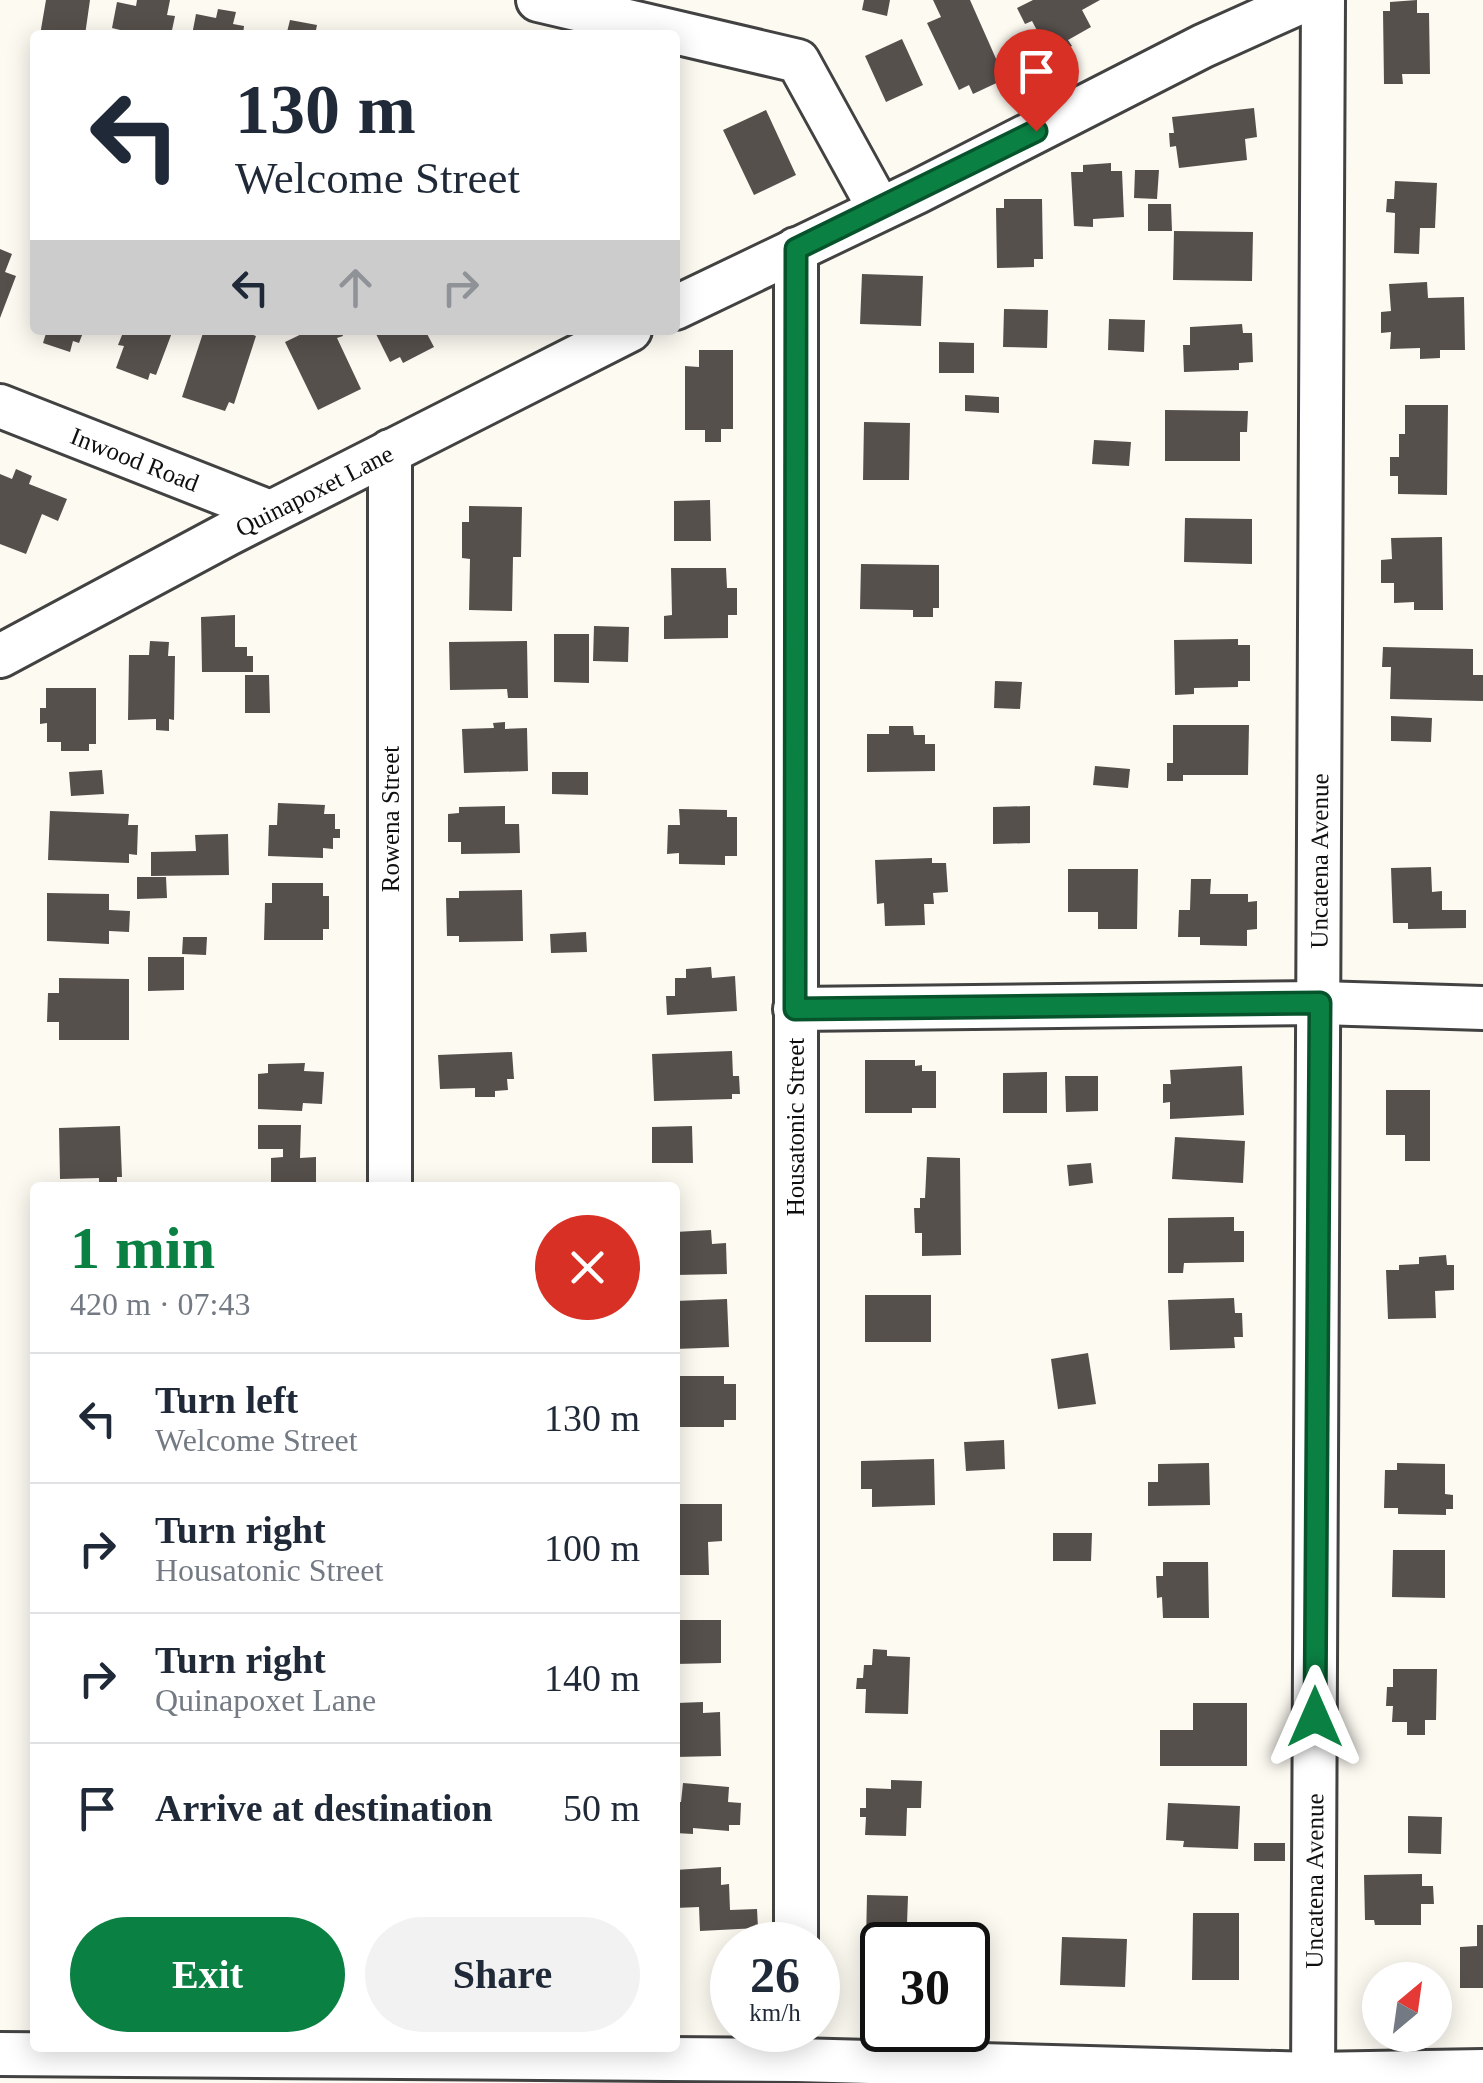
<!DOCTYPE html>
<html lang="en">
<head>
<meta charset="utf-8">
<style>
  :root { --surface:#fff; --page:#f2f2f3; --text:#1f2937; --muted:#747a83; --line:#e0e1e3; --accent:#0b8043 }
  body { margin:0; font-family:"Times New Roman",serif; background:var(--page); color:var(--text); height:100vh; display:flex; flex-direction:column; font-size:38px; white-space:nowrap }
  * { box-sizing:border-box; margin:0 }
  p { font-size:32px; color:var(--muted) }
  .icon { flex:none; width:55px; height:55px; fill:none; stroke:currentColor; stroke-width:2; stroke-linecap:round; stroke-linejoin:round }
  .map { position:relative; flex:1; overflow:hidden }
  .side { position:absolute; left:30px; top:1182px; width:650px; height:870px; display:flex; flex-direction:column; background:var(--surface); border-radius:10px; box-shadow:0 5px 25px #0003 }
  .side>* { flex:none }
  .guide { position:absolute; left:30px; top:30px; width:650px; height:305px; border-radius:10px; box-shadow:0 5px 25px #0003; background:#fff; color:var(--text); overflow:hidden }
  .needle { width:65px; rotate:29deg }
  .fabs { position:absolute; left:1362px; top:1962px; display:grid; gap:20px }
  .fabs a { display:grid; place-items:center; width:90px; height:90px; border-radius:50%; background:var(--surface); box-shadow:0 5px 25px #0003; font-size:50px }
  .speed { position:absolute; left:710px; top:1922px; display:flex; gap:20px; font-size:50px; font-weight:700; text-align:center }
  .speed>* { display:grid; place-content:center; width:130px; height:130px; border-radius:50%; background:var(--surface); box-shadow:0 5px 25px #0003; line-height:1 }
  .speed small { font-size:25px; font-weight:400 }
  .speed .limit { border:5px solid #111; border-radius:15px; background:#fff; color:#111 }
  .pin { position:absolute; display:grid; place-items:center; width:85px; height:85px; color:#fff; margin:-102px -42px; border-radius:50% 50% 50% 0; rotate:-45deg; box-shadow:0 0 10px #0007 }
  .pin .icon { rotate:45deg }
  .me { position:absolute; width:110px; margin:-55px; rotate:0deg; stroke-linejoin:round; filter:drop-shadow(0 0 8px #0008) }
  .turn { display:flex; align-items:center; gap:35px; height:210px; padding:0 40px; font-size:45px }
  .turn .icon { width:130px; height:130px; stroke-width:2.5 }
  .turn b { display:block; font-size:70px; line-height:85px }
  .lanes { display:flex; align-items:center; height:95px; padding:0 40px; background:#0003; justify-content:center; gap:50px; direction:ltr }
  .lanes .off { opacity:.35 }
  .round { display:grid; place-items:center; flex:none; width:105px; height:105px; border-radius:52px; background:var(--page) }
  .head { display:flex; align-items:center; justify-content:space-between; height:170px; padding:0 40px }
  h1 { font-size:60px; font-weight:700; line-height:75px; color:var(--accent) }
  .cta { display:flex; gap:20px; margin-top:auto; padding:20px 40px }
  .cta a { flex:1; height:115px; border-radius:60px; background:var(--accent); color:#fff; font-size:40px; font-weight:700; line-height:115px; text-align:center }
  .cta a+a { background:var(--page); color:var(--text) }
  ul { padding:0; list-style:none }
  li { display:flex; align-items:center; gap:30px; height:130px; padding:0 40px; border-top:2px solid var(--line) }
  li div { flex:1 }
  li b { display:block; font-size:38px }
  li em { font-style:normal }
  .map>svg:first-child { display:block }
  .building { fill:#56504c }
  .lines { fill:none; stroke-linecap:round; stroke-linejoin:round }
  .minor-casing { stroke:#424242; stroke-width:48 }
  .minor { stroke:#fff; stroke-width:42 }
  .route-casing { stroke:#07532c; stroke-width:25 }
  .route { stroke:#0b8043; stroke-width:18 }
  .labels { text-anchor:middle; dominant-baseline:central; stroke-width:10; stroke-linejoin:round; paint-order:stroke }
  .street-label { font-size:25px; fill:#0f0f0f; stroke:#fff }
</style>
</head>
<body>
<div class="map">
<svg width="1483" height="2083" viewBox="0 0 1483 2083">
  <rect width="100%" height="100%" fill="#fdfaf2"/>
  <!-- building -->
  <path class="building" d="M46 0H90L85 35H40Z
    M137 0H170L167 15 175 16 171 35H119L120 30 112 28 117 2 136 6Z
    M864 0H890L887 16 862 10Z
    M933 0H970L1005 79 973 94 969 85 959 90 927 23 941 17Z
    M1033 0H1100L1082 10 1091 27 1068 40 1072 46 1051 57 1032 21 1025 24 1017 8Z
    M1417 0V13H1429L1430 74H1402L1403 84H1384L1383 11H1390V2Z
    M218 9 236 12 233 24 244 26 243 35H192L196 14 216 18Z
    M290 20 317 25 315 35H276L277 31 287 32Z
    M902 39 923 85 886 102 865 56Z
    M1254 108 1257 137 1245 139 1247 160 1179 168 1176 146 1170 147 1169 133H1174L1172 117Z
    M766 110 796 175 754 195 723 130Z
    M1111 163V171H1122L1124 217 1093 219V227L1074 226 1071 172H1083V165Z
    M1135 170H1159L1157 199 1134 198Z
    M1395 181 1437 183 1435 228H1420L1419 254 1394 253 1395 213 1386 212 1387 199H1394Z
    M1004 199H1042L1043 259H1034V267L997 268 996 208H1004Z
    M1148 204H1171L1172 231H1148Z
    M1174 231 1253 232 1252 281 1173 280Z
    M0 249 12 254 5 272 16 276 0 318Z
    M862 274 923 276 921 326 860 324Z
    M1427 282 1428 298 1464 297 1465 350H1440V358L1420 359V348L1390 349 1391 332 1381 333V312L1391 311 1389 284Z
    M1004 309 1048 310 1047 348 1003 347Z
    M1109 319 1145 320 1144 352 1108 350Z
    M1242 324 1243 333H1252L1253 362 1239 363V370L1184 372 1183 345H1190V327Z
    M47 330H84L79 343 73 341 70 352 43 343Z
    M124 330H173L156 375 150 373 148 380 116 368 124 346 118 345Z
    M204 330H240L256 336 234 404 229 402 225 411 182 397Z
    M310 330H341L343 336 337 338 361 389 318 410 285 342Z
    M374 330H425L434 347 403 363 400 357 390 362Z
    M939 342 974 343V373H939Z
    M699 350H733V429H721V442H705V430H685V366L699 367Z
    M965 395 999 397V413L965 411Z
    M1405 405H1448L1447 495 1398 494V476H1390V457H1399V434H1405Z
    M1165 410 1248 411 1247 432H1240V461H1165Z
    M864 422 910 423 909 480H863Z
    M1094 440 1131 442 1129 466 1092 464Z
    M16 469 32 476 29 484 67 499 58 521 42 514 26 554 0 544V474L12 479Z
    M710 500 711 541H674V501Z
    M469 506 522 507 521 557H513L512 611 469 610 470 559 462 558V522H469Z
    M1185 518 1252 519V564L1184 562Z
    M1442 537 1443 610H1414V602L1394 603V583H1381V560L1392 559 1391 538Z
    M861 564 939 565V608H933V617H913V610L860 609Z
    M671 568H726L727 588H737V615H728V638L664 639V616L672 615Z
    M235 615V647H247V656H253V672H202L201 617Z
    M594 626 629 627 628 662 593 661Z
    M554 634H589V683L554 682Z
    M1238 639V645H1250V681H1238V687L1194 688V694L1175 695 1174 640Z
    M150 641 169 642 168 656H175L174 720 169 719V731L156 730V719L128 720 129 655H149Z
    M527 641 528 698H508L507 689 450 690 449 642Z
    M1383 647 1473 649V675H1483V701L1390 699 1391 667H1382Z
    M245 675H269L270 713H245Z
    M995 681 1022 682 1020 709 994 708Z
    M46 688H96V744H89V751H61V742H47V723L40 724V708H46Z
    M1391 716 1432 718 1431 742 1391 741Z
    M505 722V729L527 728 528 771 464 773 462 729 494 728 493 723Z
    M1173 725H1249L1248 775H1183V781H1167V763H1173Z
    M889 726H913L914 735H925V744H935V771L867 772V734H889Z
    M1095 766 1130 769 1128 788 1093 785Z
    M102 770 104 794 71 796 69 772Z
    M552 772H588V795L552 794Z
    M278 803 325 805 324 814H335V829H340V838H333V849L323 848V858L268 856 269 825H277Z
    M505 806V824H519L520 853 461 854V842H448V814L459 813V807Z
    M1030 806V843L993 844V807Z
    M679 809 727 810V817H737V856H725V865L679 864V853L667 854 668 825H680Z
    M50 811 129 814 128 825H138L137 855 129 854V863L48 860Z
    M228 834 229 875 151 876V852L196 851 195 835Z
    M932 858V863H946L948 892 933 893 934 904H924L925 925 885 926 884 903 877 904 875 860Z
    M1431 867 1432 892 1442 891V910H1466V928L1408 929V923H1393L1391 868Z
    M1068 869H1138L1137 929H1098V912H1068Z
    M137 877H166L167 898 137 899Z
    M1191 879H1211L1210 894H1248V902L1257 901V929L1247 930V946L1200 945V937H1178L1179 910H1190Z
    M272 883H323V896H329V929H323V940H264L265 903H272Z
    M522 890 523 941 459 942V936H447L446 898H459V891Z
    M47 893 109 894V910L130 911 129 932 109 931V944L47 941Z
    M586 932 587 952 551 953 550 934Z
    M183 937H207L206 955 182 954Z
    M148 957H184V990L148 991Z
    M711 967 712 978 735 976 737 1011 667 1015 666 996H675V978H686V969Z
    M59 978 129 979V1040H59V1022H47L48 993H59Z
    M732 1051 733 1076H739L740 1094H732V1099L654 1101 652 1054Z
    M512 1052 514 1079H507L508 1090 495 1091V1097H475V1088L440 1089 438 1055Z
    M865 1060H915V1066L922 1065V1071H936V1108H912V1113H865Z
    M305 1063 304 1071 324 1072 322 1104 303 1103 302 1111 258 1109V1074L268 1073V1064Z
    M1242 1066 1244 1115 1170 1119V1102L1163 1103V1084H1171L1170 1070Z
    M1047 1072V1113H1003V1073Z
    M1065 1076H1098V1111L1066 1112Z
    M1386 1090H1430V1161H1405V1135H1386Z
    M258 1125H301L300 1158 316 1157V1188H271V1158L283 1157V1149H258Z
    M120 1126 122 1177H117V1185H99V1178L60 1179 59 1128Z
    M692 1126 693 1163H652V1127Z
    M1175 1137 1245 1141 1243 1183 1172 1179Z
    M927 1157 960 1158 961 1255 922 1256V1233H915L914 1208H920V1198H925Z
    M1091 1163 1093 1183 1069 1186 1067 1165Z
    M1234 1217V1231H1244V1262L1184 1263 1183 1273H1168V1218Z
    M711 1230 712 1244 726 1243 727 1274 675 1275V1232Z
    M1446 1255 1447 1265H1454V1290L1435 1291 1436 1318 1388 1319 1386 1270H1399V1265L1419 1264V1257Z
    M865 1295H931V1342H865Z
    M1234 1298 1235 1313H1242L1243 1337H1234L1235 1348 1170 1350 1168 1300Z
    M727 1299 729 1347 675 1349V1301Z
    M1088 1353 1096 1404 1058 1409 1051 1359Z
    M675 1376H724V1384H736V1420H724V1427H675Z
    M1004 1440 1005 1469 966 1471 964 1442Z
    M934 1459 935 1505 872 1507V1489H861V1461Z
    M1209 1463 1210 1505 1148 1506V1482H1158V1464Z
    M1397 1463 1445 1464V1494L1453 1495V1509H1446V1515L1398 1514V1508H1384L1385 1470H1397Z
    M675 1504H722V1541L708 1542 709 1575H675Z
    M1053 1533H1092L1091 1561H1053Z
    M1393 1550H1445V1598L1392 1597Z
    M1163 1562H1208L1209 1618H1163L1162 1597 1157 1598 1156 1576H1163Z
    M675 1620H721V1663L675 1664Z
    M873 1649 887 1650V1656L910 1657 908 1714 865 1713 866 1689H856L857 1678H863L864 1665H872Z
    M1393 1669H1437L1436 1720H1425V1735H1407V1722H1392L1393 1706H1386L1387 1687H1393Z
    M703 1702V1713L720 1712 721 1756 675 1757 677 1703Z
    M1193 1703H1247V1766H1160V1730H1193Z
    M891 1780 922 1781 921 1808H907L906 1836 865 1835 866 1817H860V1808H866V1788L891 1789Z
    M683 1783 729 1787 728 1802 741 1803 740 1825H729V1831L693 1828V1834L675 1833V1802H681Z
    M1168 1803 1240 1806 1238 1849 1183 1847 1184 1841 1166 1840Z
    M1408 1816 1442 1817 1441 1854 1408 1853Z
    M1254 1843H1285V1861H1254Z
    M721 1867V1885L729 1884 730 1910 757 1909 758 1928 700 1931 699 1907 675 1908V1870Z
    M1422 1874V1886H1433L1434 1904H1421V1925H1375L1374 1920H1365L1364 1875Z
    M867 1895 908 1896 907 1924H913L912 1945H882V1989H865Z
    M1193 1913H1239V1980H1192Z
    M1477 1925H1483V1988H1460V1947L1477 1946Z
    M1062 1937 1127 1939 1125 1987 1060 1985Z"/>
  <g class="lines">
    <!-- minor casing -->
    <g class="minor-casing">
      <g id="minor">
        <path d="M538 0 798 61 879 208"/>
        <path d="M675 308 917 192 1203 46 1305 0"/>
        <path id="s1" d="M0 406 270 512"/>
        <path d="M390 451V1188"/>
        <path id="s2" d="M0 656 228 534 630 330"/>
        <path d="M795 1009 1320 1003 1483 1008"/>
        <path d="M796 1945V249"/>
        <path d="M0 2054 796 2060 1313 2074 1483 2071"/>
        <path id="s3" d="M1313 2083 1323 0"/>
      </g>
    </g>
    <!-- minor -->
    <use href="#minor" class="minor"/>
  </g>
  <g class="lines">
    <!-- route casing -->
    <g class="route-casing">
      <path id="route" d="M1036 131 796 249 795 1009 1320 1003 1315 1717"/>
    </g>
    <!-- route -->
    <use href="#route" class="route"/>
  </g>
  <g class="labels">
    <!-- street labels -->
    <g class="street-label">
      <text stroke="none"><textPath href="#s1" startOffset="145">Inwood Road</textPath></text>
      <text stroke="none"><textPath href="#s2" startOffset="355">Quinapoxet Lane</textPath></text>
      <text transform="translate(390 819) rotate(-90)">Rowena Street</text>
      <text stroke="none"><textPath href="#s3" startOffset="1222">Uncatena Avenue</textPath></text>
      <text transform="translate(795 1127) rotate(-90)">Housatonic Street</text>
      <text stroke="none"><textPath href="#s3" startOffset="202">Uncatena Avenue</textPath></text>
    </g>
  </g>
</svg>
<div class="fabs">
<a><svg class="needle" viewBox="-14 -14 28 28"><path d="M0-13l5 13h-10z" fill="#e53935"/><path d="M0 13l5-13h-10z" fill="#747a83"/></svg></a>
</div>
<div class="speed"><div>26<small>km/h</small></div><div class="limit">30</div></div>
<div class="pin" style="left:1036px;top:131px;background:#d93025"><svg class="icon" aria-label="arrive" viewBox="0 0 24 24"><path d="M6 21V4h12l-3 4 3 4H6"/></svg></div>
<svg class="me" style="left:1315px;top:1717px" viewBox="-20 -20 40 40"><path d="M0-17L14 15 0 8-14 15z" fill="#0b8043" stroke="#fff" stroke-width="4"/></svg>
<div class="guide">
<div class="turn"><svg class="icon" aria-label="left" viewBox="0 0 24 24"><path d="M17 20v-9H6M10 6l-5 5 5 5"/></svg><div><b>130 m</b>Welcome Street</div></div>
<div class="lanes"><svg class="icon" aria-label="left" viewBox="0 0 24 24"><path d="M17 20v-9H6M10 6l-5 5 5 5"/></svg><svg class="icon off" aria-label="ahead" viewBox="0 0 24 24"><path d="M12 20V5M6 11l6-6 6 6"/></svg><svg class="icon off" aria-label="right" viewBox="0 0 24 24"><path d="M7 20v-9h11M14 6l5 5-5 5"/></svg></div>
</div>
<section class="side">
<div class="head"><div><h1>1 min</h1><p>420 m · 07:43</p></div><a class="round" style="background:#d93025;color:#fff"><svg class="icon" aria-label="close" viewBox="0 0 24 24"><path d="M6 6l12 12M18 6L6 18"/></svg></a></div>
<ul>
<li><svg class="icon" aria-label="left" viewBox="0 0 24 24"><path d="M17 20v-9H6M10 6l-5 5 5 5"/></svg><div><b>Turn left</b><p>Welcome Street</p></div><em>130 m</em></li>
<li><svg class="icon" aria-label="right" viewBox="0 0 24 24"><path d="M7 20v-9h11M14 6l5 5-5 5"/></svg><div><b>Turn right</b><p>Housatonic Street</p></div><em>100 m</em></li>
<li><svg class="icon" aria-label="right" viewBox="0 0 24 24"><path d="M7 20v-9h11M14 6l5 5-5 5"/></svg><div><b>Turn right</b><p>Quinapoxet Lane</p></div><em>140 m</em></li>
<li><svg class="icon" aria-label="arrive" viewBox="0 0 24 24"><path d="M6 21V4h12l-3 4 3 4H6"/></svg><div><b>Arrive at destination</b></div><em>50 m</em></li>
</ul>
<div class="cta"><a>Exit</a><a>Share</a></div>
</section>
</div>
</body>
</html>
